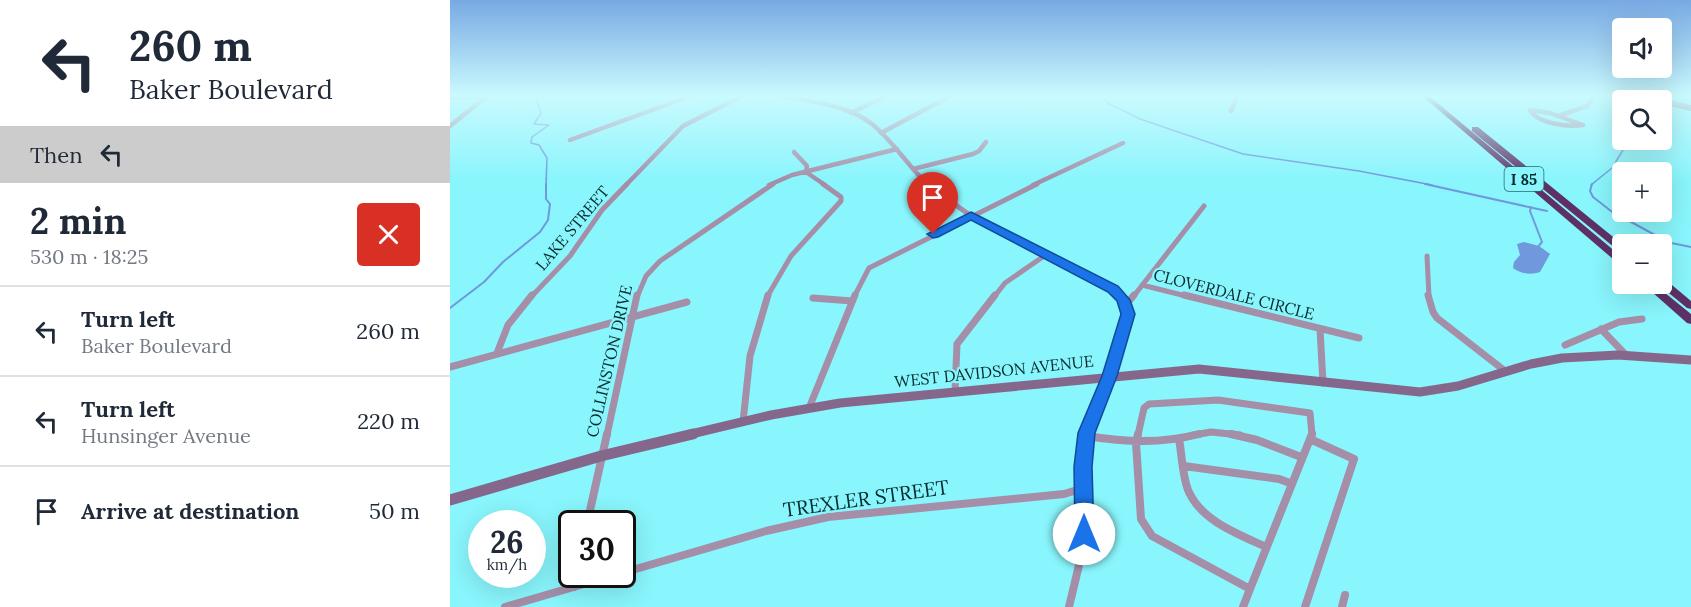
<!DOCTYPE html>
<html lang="en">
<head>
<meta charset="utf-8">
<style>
  :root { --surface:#fff; --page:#f6f6f7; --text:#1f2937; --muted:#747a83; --line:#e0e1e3 }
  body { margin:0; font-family:Lora,serif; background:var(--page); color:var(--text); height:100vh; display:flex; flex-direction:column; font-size:22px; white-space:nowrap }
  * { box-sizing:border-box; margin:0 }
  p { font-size:20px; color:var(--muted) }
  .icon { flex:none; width:33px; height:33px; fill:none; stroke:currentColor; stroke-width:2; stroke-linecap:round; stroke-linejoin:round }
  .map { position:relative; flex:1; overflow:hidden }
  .panel { display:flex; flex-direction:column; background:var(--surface); width:450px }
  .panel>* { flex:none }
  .hud { background:#fff; color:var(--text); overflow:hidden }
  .buttons { position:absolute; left:1162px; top:18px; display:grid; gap:12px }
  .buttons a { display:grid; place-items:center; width:60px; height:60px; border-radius:6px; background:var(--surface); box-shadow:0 6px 24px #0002; font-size:30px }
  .speed { position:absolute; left:18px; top:510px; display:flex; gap:12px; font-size:30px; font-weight:700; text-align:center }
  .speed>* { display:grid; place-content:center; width:78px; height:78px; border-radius:50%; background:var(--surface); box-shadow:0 6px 24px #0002; line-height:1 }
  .speed small { font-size:15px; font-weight:400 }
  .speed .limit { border:3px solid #111; border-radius:9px; background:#fff; color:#111 }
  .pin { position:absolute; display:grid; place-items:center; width:51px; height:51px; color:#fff; margin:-62px -26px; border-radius:50% 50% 50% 0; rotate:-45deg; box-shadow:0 0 6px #0007 }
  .pin .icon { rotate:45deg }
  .me { position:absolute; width:66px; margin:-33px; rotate:0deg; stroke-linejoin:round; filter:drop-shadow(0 0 4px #0008) }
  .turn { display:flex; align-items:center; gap:21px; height:126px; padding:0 30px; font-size:27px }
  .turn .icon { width:78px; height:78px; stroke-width:2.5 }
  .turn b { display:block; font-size:42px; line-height:51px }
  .then { display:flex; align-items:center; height:57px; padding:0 30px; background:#0003; gap:12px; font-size:22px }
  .round { display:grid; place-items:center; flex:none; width:63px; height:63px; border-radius:6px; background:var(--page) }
  .overview { display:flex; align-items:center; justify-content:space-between; height:102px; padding:0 30px }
  h1 { font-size:36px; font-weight:800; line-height:45px }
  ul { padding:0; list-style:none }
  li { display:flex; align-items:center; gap:18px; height:90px; padding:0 30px; border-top:2px solid var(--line) }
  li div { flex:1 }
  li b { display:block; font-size:22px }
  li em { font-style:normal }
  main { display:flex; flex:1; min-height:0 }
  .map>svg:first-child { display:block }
  .water { fill:#7098dd }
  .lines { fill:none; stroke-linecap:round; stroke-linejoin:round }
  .stream-far1 { stroke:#7098dd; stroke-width:1.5 }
  .stream { stroke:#7098dd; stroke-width:2 }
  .street-far3 { stroke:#a48ea8; stroke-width:4.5 }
  .street-far2 { stroke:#a48ea8; stroke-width:5 }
  .street-far1 { stroke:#a48ea8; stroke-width:7 }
  .street { stroke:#a48ea8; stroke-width:8 }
  .secondary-far2 { stroke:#86678c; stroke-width:6 }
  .secondary-far1 { stroke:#86678c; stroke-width:9 }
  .secondary { stroke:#86678c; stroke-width:11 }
  .highway { fill:#5d3166; fill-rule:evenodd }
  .route { fill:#1a73e8; stroke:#114b97; stroke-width:1.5 }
  .labels { text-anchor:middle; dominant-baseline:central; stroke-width:4.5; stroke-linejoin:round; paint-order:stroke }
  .shield { fill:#89f5fc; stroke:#2d686b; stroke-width:1.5 }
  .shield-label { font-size:15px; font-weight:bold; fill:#062b2d }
  .street-label { font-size:16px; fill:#062b2d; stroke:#89f5fc }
  .near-street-label { font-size:20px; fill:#062b2d; stroke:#89f5fc }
</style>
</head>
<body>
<main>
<section class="panel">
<div class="hud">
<div class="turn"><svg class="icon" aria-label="left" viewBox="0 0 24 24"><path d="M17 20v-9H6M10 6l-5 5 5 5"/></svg><div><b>260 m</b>Baker Boulevard</div></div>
<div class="then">Then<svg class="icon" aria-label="left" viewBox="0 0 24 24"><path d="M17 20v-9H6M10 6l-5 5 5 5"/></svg></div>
</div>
<div class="overview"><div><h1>2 min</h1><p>530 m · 18:25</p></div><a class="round" style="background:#d93025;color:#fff"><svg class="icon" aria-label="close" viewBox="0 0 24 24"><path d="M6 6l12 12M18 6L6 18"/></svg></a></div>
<ul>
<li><svg class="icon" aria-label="left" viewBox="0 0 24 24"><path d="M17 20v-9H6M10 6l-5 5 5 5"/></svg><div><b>Turn left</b><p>Baker Boulevard</p></div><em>260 m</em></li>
<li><svg class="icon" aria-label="left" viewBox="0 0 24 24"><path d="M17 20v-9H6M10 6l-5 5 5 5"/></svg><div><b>Turn left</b><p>Hunsinger Avenue</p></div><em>220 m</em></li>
<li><svg class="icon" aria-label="arrive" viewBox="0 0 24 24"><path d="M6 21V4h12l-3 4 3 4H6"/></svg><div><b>Arrive at destination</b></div><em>50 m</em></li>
</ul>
</section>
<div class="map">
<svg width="1241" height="607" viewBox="0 0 1241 607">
  <rect width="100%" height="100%" fill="#89f5fc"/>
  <!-- water -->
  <path class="water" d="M1074 242 1089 246 1100 254 1090 272C1081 275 1071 274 1063 268L1064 262 1070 255 1067 244Z"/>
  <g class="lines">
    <!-- stream-far1 -->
    <path class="stream-far1" d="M88 95 87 101 91 113 84 124 99 125 82 137 81 143 89 145 97 158 96 185
      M650 95 658 103 690 119 793 154 909 171 982 185
      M1185 95 1186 100
      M1141 185 1162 168 1173 150 1185 146 1188 140"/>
    <!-- stream -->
    <path class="stream" d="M975 184 1097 211
      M1142 184 1140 191 1143 197 1161 211 1216 241
      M1081 207 1080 211 1092 242 1087 248
      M1192 237 1241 247
      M0 308 34 282 53 262 90 232 98 220 100 204 96 199V184"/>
    <!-- street-far3 -->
    <path class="street-far3" d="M329 95C359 102 397 104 422 124 443 141 458 166 478 185
      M0 98 36 97 0 126
      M1080 110 1100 113 1133 125C1118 127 1088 124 1080 110Z
      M781 111 788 95
      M401 113 438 95
      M1108 116 1137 106 1145 95
      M431 133 502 95
      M120 140 243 95
      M344 152 357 166 356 172 375 185
      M463 169 523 154 529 151 536 142
      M176 185 233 126 294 95
      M319 185 342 175 447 149
      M583 185 673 143"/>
    <!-- street-far2 -->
    <path class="street-far2" d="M476 184 517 213 663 289 669 297
      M977 256 979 297
      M692 285 740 297
      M81 297 120 256 152 210 177 184
      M187 297 196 276 210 261 323 184
      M317 297 341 256 391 201V197L373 184
      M404 297 419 268 587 184
      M544 297 555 283 597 254
      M683 297 754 206"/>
    <!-- street-far1 -->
    <path class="street-far1" d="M668 295 676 305
      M734 295 909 338
      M978 295 983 312 987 318 1055 371
      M363 298 402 301
      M870 329 873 383
      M1151 329 1176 355
      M1115 345 1169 322 1192 319
      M47 353 58 325 82 295
      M0 367 237 302
      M505 392 507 344 545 295
      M359 408 405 295
      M293 422 300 356 318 295
      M157 435 187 295
      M637 435C647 392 680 351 676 305L684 295
      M688 435 694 408 699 404 768 400 860 413 862 435
      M744 435 761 432 790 435"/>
    <!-- street -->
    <path class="street" d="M688 434 686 443 691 519 702 536 800 589
      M781 434 807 440 851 457
      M636 436C675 442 711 444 749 434
      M729 439C732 455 732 474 738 490 751 521 788 534 816 547
      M734 466 829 479 840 483
      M137 524 157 434
      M172 573 316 531 378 517 614 494 634 488
      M124 587 127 574
      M800 589 862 434
      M55 607 168 574
      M619 607 634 544 633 464 637 434
      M793 607 800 589
      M855 607 904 459 860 439
      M892 607 895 595"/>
    <!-- secondary-far2 -->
    <path class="secondary-far2" d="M1194 95 1210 100
      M1212 101 1241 108"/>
    <!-- secondary-far1 -->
    <path class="secondary-far1" d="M237 435 321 415 390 403 749 369 970 392 1008 386 1081 364 1112 358 1168 355 1241 360"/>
    <!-- secondary -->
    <path class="secondary" d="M0 500 151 456 243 434"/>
    <!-- highway -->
    <path class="highway" d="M971 95H978L1173 258V266L1170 265Z
      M1022 127H1028L1173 245V253L1170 252 1022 131Z
      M1212 279 1216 280 1241 301V309L1237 308 1208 284H1212Z
      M1193 284H1204L1241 314V324L1237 323Z"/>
  </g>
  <!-- sky -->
  <linearGradient id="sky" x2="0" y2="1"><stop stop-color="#78a9e4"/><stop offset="0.53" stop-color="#cafafe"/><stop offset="1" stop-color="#cafafe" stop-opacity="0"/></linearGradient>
  <rect width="1241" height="180" fill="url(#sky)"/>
  <!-- route -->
  <path class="route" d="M521 212 668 286 680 300 685 314 667 376 645 433 642 467 644 534 641 540 634 542 628 540 625 534 624 467 628 433 652 376 671 314 667 301 658 292 521 220 488 237 483 238 477 234Z"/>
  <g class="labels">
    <!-- shield labels -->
    <rect class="shield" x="1054.5" y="167" width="39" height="24" rx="4.5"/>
    <g class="shield-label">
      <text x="1074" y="179">I 85</text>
    </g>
    <!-- street labels -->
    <g class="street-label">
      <text transform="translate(122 228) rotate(-50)">LAKE STREET</text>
      <text transform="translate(784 294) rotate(14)">CLOVERDALE CIRCLE</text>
      <text transform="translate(159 361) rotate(-77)">COLLINSTON DRIVE</text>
      <text transform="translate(544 371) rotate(-6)">WEST DAVIDSON AVENUE</text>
    </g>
    <!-- near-street labels -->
    <g class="near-street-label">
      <text transform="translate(416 498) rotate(-8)">TREXLER STREET</text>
    </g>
  </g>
</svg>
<div class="buttons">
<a><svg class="icon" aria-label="sound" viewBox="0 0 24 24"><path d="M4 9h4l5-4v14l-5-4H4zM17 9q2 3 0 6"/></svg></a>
<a><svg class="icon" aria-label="search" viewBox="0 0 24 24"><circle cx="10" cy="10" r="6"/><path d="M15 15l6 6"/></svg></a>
<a>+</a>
<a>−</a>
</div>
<div class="speed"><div>26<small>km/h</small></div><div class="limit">30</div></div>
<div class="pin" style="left:483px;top:234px;background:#d93025"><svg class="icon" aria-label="arrive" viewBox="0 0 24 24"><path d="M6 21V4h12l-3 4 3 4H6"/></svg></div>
<svg class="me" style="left:634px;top:534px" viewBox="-20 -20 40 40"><circle r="19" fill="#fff"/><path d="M0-13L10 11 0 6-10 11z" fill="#1a73e8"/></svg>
</div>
</main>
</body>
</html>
